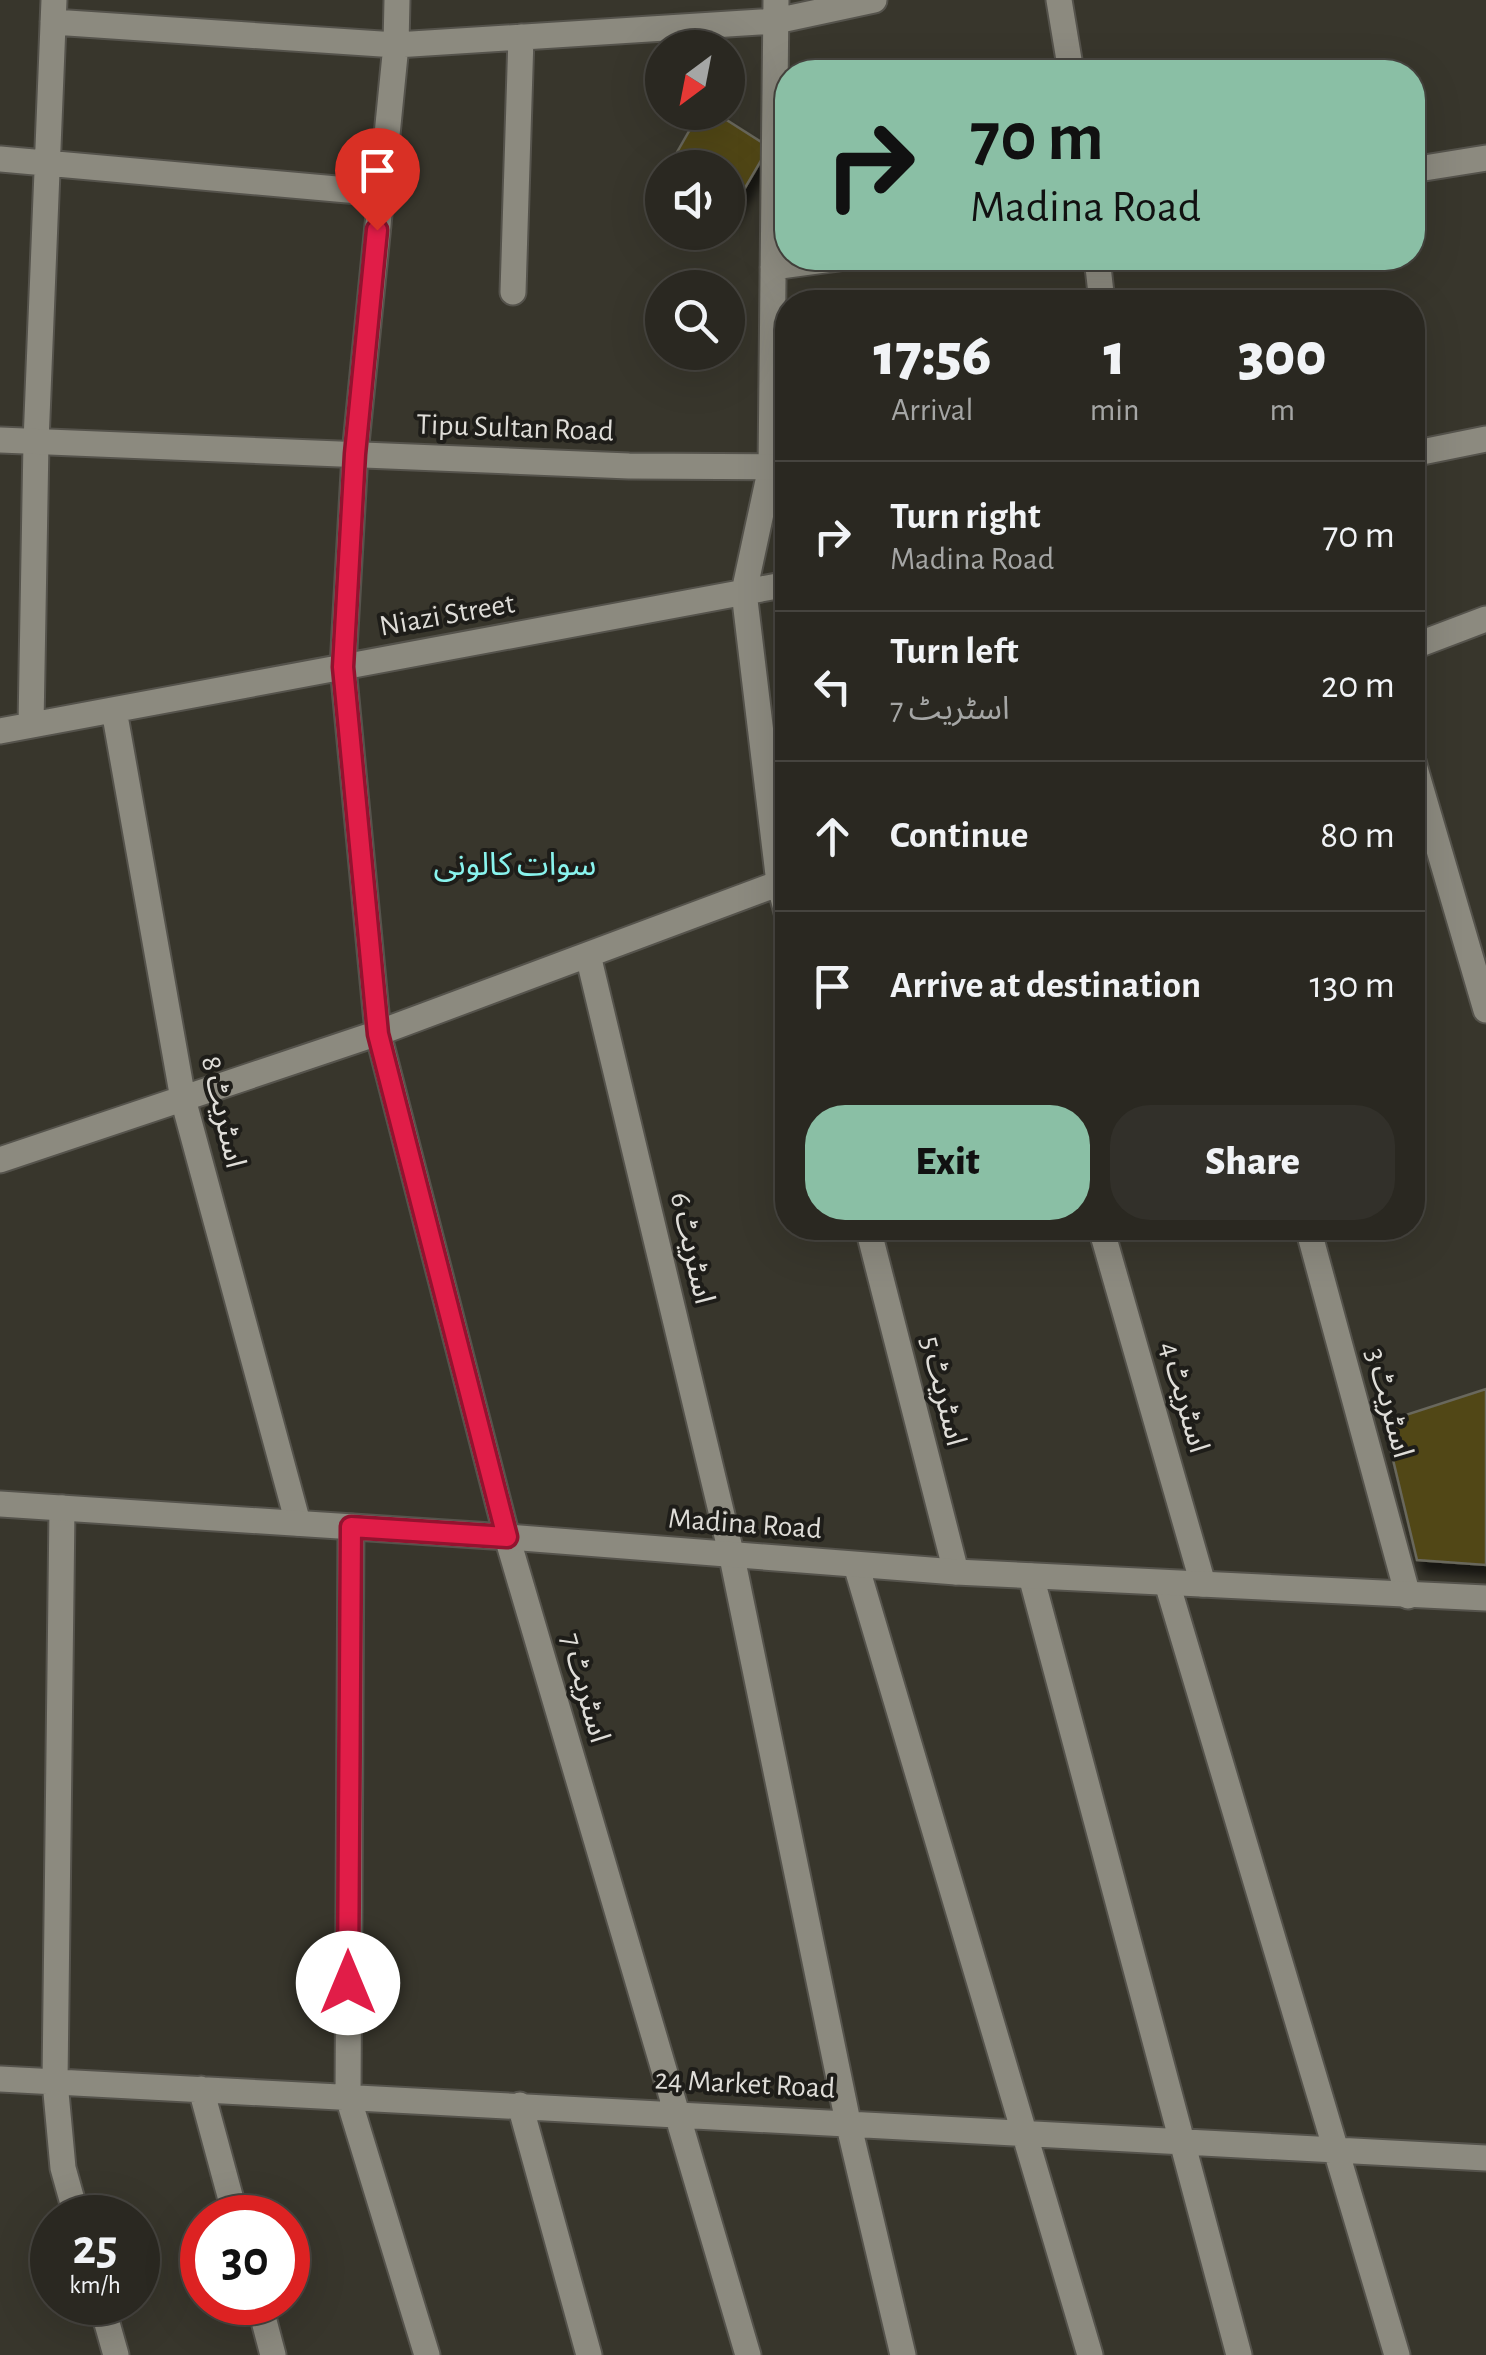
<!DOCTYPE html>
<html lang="en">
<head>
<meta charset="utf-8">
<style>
  :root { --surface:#2a2821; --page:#32302a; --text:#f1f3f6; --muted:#a5a6a5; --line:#46443f; --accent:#8abfa5 }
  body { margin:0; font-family:"Alegreya Sans","Noto Sans Arabic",sans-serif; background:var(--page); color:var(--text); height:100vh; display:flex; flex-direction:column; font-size:38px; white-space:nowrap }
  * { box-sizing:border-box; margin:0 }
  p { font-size:32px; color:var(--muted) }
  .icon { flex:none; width:55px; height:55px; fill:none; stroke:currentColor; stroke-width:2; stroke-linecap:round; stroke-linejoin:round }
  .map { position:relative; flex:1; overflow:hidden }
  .side { position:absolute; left:775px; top:290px; width:650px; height:950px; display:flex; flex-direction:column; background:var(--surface); border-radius:40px; box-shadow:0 10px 40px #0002,0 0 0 2px var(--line) }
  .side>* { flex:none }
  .guide { position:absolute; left:775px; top:60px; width:650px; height:210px; border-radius:40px; box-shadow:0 10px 40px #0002,0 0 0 2px var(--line); background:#8abfa5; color:#111; overflow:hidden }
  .needle { width:65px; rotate:212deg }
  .fabs { position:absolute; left:645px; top:30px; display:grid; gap:20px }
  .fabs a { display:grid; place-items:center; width:100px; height:100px; border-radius:50%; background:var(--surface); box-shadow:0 10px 40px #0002,0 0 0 2px var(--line); font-size:50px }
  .speed { position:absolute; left:30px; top:2195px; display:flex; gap:20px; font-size:50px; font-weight:700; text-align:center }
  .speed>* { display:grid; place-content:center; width:130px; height:130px; border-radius:50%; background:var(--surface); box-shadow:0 10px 40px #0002,0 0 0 2px var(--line); line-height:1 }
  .speed small { font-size:25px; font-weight:400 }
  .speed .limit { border:15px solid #d22; background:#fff; color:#111 }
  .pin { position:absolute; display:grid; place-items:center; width:85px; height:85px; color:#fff; margin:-102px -42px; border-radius:50% 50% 50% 0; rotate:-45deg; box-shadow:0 0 10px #0007 }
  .pin .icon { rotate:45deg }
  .me { position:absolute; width:110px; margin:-55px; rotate:0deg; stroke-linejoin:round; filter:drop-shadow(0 0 8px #0008) }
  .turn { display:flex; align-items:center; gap:35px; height:210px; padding:0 30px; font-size:45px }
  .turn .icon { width:130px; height:130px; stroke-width:2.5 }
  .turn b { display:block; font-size:70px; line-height:85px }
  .eta { display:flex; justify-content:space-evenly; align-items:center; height:170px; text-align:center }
  .eta b { font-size:60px; font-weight:800; line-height:70px }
  .button { display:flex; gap:20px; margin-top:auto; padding:20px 30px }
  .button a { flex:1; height:115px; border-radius:40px; background:var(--accent); color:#111; font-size:40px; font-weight:800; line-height:115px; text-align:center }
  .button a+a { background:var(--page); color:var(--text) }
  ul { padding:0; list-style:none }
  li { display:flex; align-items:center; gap:30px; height:150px; padding:0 30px; border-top:2px solid var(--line) }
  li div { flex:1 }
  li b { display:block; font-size:38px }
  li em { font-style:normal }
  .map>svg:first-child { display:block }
  .building { fill:#514716; stroke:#69675c; stroke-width:2.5; filter:url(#shadow) }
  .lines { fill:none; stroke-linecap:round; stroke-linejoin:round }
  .street-casing { stroke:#55534c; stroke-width:29 }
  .secondary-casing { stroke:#55534c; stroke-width:29 }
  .street { stroke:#8c8a7f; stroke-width:25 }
  .secondary { stroke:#8c8a7f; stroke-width:25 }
  .route-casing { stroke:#92132f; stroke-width:25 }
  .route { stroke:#e11d48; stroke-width:18 }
  .labels { text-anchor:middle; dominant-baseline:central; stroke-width:8; stroke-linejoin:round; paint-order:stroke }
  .street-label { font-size:30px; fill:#dfddd8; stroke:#1e1d19 }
  .neighbourhood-label { font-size:32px; fill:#89f4ee; stroke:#1e1d19 }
</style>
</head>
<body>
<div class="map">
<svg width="1486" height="2355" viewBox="0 0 1486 2355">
  <defs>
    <filter id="shadow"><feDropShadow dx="6" dy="11" stdDeviation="5" flood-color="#0009"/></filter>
  </defs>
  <rect width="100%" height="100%" fill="#38362c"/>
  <!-- building -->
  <path class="building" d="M700 112H714L769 147 728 217V168H668Z
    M1486 1389V1565L1417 1560 1384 1422Z"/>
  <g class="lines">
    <!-- street casing -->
    <g class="street-casing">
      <path id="street" d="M397 0 396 45 355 454 343 667 378 1033 507 1537 748 2355
        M776 0 771 467 744 592 779 883 788 916
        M1059 0 1071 72
        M53 22 396 45 776 21 874 0
        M0 159 381 193
        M1412 170 1486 158
        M1097 258 1102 302
        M773 267 839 258
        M513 292 521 37
        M1412 647 1486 619
        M114 710 183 1099 298 1523
        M31 725 36 442 54 0
        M0 731 788 584
        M1412 758 1486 1010
        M588 955 732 1557 848 2122 903 2355
        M0 1160 378 1033 788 880
        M868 1228 956 1572
        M1101 1228 1203 1584
        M1308 1228 1408 1596
        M62 1508 55 2082 63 2168 77 2218
        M351 1527 348 2097 427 2355
        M856 1565 1090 2355
        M1031 1576 1239 2355
        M1167 1583 1397 2355
        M0 2079 1486 2158
        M201 2089 236 2218
        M520 2105 589 2355
        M101 2302 116 2355
        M259 2302 273 2355"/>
    </g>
    <!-- secondary casing -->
    <g class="secondary-casing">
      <path id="secondary" d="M0 440 629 466 788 467
        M1412 454 1486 439
        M0 1504 507 1537 956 1572 1486 1598"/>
    </g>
    <!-- street -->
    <use href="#street" class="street"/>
    <!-- secondary -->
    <use href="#secondary" class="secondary"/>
  </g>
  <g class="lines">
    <!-- route casing -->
    <g class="route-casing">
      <path id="route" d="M348 1983 351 1527 507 1537 378 1034 343 667 355 454 377 230"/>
    </g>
    <!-- route -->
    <use href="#route" class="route"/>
  </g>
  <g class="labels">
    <!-- street labels -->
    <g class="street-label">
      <text transform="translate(515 428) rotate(2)">Tipu Sultan Road</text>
      <text transform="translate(447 615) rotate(-10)">Niazi Street</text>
      <text transform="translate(223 1112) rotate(77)">اسٹریٹ 8</text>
      <text transform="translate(692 1248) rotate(77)">اسٹریٹ 6</text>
      <text transform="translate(943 1391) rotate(76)">اسٹریٹ 5</text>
      <text transform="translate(1184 1397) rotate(74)">اسٹریٹ 4</text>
      <text transform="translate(1389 1403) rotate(75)">اسٹریٹ 3</text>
      <text transform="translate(745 1524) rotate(4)">Madina Road</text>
      <text transform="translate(585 1688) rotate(74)">اسٹریٹ 7</text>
      <text transform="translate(745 2084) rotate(3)">24 Market Road</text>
    </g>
    <!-- neighbourhood labels -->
    <g class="neighbourhood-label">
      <text x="515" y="865">سوات کالونی</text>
    </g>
  </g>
</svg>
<div class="fabs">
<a><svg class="needle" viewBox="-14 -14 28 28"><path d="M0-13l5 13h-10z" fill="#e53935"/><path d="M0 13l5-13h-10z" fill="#a5a6a5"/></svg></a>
<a><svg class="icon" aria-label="sound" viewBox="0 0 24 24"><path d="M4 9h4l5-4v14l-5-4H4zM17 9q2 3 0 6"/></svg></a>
<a><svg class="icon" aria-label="search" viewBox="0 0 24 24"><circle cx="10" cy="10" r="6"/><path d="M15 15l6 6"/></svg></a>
</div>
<div class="speed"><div>25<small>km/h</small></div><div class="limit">30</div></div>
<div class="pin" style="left:377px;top:230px;background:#d93025"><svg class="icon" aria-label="arrive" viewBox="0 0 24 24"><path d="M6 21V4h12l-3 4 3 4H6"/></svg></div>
<svg class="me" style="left:348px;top:1983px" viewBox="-20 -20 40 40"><circle r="19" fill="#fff"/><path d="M0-13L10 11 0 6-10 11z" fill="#e11d48"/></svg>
<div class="guide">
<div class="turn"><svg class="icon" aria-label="right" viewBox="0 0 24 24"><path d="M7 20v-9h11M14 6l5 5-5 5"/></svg><div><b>70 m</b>Madina Road</div></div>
</div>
<section class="side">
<div class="eta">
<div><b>17:56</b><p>Arrival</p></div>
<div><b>1</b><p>min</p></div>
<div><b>300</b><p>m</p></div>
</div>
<ul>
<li><svg class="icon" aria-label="right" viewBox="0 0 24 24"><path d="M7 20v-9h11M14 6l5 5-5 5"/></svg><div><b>Turn right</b><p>Madina Road</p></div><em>70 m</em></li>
<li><svg class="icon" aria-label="left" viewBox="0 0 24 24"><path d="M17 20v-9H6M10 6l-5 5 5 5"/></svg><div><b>Turn left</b><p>اسٹریٹ 7</p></div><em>20 m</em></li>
<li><svg class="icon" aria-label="ahead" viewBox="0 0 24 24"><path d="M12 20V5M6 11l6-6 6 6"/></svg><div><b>Continue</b></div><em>80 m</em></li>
<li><svg class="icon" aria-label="arrive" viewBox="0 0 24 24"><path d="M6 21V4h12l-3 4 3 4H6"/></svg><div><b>Arrive at destination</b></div><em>130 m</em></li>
</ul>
<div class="button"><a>Exit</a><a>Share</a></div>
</section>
</div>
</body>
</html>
